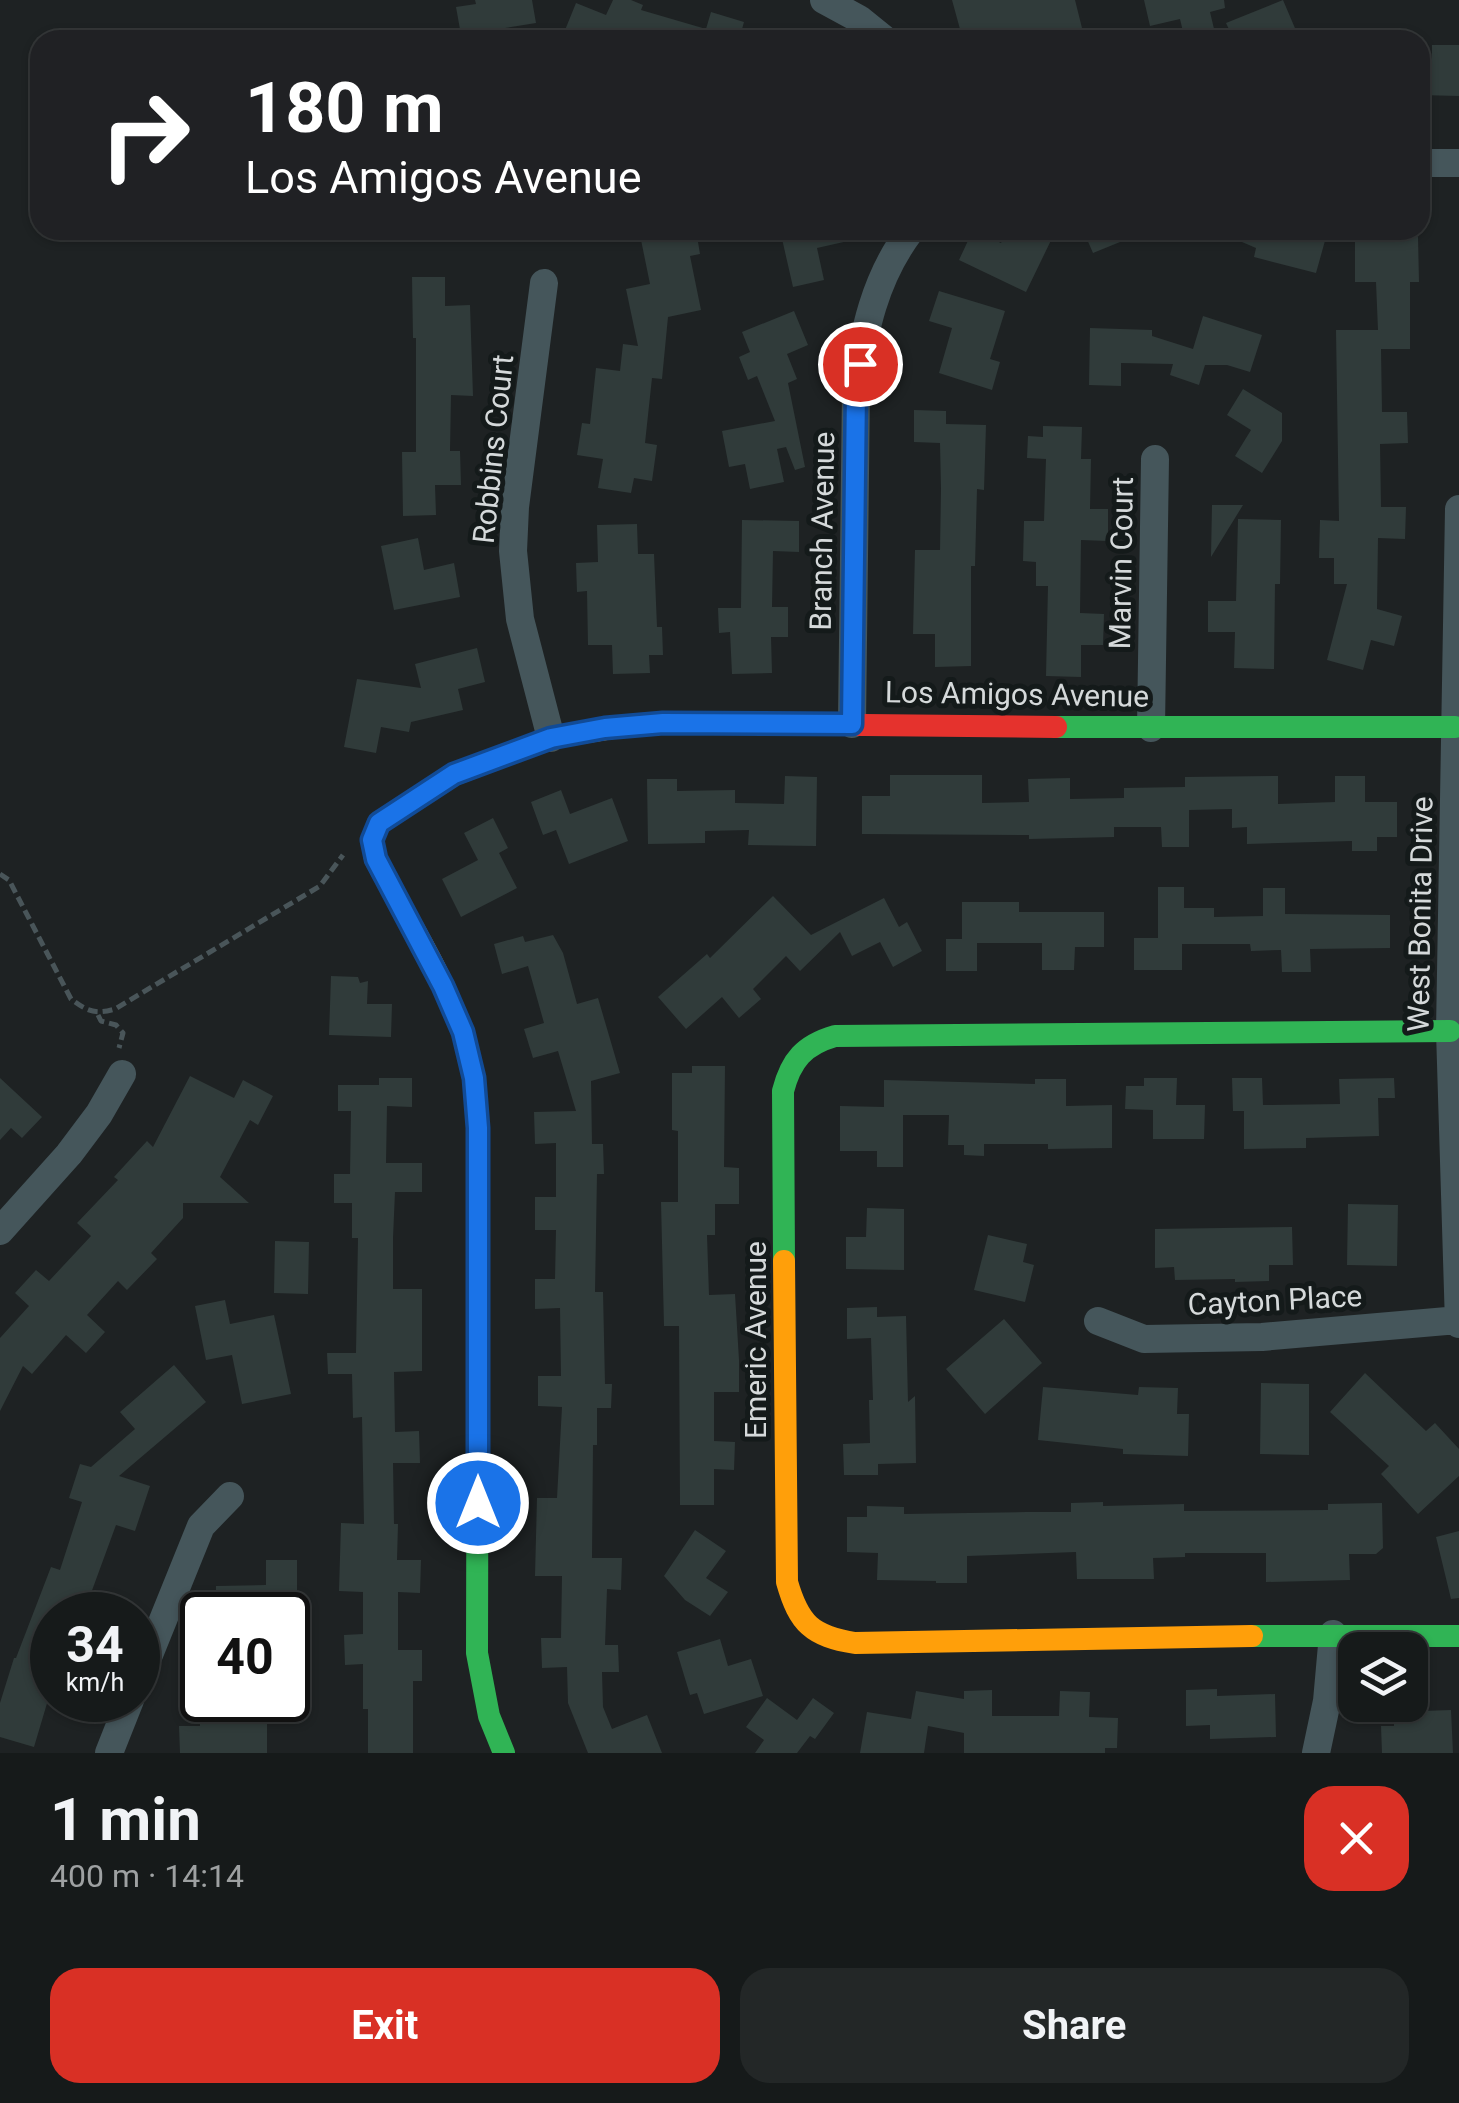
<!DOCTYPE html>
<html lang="en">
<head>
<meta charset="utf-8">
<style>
  :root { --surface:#161a1a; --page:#232727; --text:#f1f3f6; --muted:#9ea1a2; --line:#353839; --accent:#d93025 }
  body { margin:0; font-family:Roboto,sans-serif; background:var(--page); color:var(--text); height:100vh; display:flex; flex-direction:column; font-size:38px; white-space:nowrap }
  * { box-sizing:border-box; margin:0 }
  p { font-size:32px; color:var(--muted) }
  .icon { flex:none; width:55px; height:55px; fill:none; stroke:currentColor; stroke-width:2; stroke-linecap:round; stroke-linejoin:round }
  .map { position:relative; height:1753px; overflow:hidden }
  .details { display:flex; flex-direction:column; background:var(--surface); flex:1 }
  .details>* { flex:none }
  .top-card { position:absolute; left:30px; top:30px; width:1400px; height:210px; border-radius:30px; box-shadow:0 2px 8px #0004,0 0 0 2px var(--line); background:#202124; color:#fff; overflow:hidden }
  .controls { position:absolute; left:1338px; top:1632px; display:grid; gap:20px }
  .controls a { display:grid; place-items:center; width:90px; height:90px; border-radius:20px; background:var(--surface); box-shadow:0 2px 8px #0004,0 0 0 2px var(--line); font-size:50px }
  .speed { position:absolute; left:30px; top:1592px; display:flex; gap:20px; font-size:50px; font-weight:700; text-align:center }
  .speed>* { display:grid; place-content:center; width:130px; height:130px; border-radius:50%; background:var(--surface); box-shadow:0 2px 8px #0004,0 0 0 2px var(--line); line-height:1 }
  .speed small { font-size:25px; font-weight:400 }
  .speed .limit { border:5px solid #111; border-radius:15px; background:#fff; color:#111 }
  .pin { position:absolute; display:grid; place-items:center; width:85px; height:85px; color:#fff; margin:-42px; border:5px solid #fff; border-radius:50%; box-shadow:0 2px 10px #0007 }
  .me { position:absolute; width:110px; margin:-55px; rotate:0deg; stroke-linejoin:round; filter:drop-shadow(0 0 8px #0008) }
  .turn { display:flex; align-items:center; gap:35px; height:210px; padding:0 50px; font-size:45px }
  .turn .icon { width:130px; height:130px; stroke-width:2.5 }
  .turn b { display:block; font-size:70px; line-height:85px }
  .round { display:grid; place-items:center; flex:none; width:105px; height:105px; border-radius:30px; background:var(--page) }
  .overview { display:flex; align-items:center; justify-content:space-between; height:170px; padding:0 50px }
  h1 { font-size:60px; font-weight:700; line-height:75px }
  .cta { display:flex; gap:20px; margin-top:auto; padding:20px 50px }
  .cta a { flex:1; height:115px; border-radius:30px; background:var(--accent); color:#fff; font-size:40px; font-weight:700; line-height:115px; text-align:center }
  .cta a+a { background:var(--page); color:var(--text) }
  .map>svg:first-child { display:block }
  .building { fill:#303b3a }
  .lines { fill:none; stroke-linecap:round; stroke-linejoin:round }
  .path { stroke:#495559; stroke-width:5; stroke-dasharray:10 5; stroke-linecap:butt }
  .street { stroke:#45565b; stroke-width:28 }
  .fast { stroke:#30b455; stroke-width:22 }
  .slow { stroke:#ff9f0a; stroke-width:22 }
  .jam { stroke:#e5322d; stroke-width:22 }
  .route-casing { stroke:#114b97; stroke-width:25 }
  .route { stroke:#1a73e8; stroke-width:18 }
  .labels { text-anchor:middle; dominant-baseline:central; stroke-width:10; stroke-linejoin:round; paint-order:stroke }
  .street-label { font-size:30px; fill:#d5d9da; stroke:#141a1a }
</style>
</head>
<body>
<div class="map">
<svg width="1459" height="1753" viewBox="0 0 1459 1753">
  <rect width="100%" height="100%" fill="#1e2223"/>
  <!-- building -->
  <path class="building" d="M475 0H532L536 23 461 35 456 7 476 4Z
    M613 0H631L643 5 641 10 706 29 711 12 744 22 739 40H561L576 3 606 15Z
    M952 0H1075L1085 40H963Z
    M1144 0H1224L1225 8 1210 12 1215 33 1185 40 1180 19 1150 26Z
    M1283 0 1300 40H1234L1226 23Z
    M1432 45H1459V96L1420 95V62H1432Z
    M639 230H696L700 254 690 256 701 310 668 317 662 379 652 378 645 443 657 445 652 481 634 478 631 493 598 488 603 459 577 455 582 423 590 424 596 368 620 371 623 344 638 346 626 289 650 284Z
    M780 230H856L857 239 817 248 824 280 793 287Z
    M973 230 1001 243 1007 230H1056L1026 292 959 260Z
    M1083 230H1146L1147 231 1093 253Z
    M1214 230H1328L1316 273 1254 257 1256 248Z
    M1355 230H1376V237H1418L1419 282H1410V349H1381L1382 412H1407L1408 443 1380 444 1381 507H1406L1405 539 1378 538 1377 609 1402 616 1394 646 1371 640 1363 670 1327 660 1347 584H1334V558H1319L1320 520 1339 521 1336 330H1378L1376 282H1355Z
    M412 277H445V306L470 305 473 396 451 395 450 451H460L461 485H435L436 515 403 516 402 452H416V338H413Z
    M939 291 1005 311 990 359 1000 362 992 390 939 373 952 328 929 321Z
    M794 311 808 345 787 354 797 379 788 383 805 467 795 470 786 447 777 449 784 482 750 489 745 464 729 467 722 431 775 421 757 376 748 380 739 357 750 352 742 332Z
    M1203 316 1262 335 1250 372 1227 365H1205L1199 385 1170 375 1173 364 1121 363V386L1089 385 1090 328 1152 330V336L1193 349Z
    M1243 389 1282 413V441L1262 473 1235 456 1251 430 1227 415Z
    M914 410 946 411V424L986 425 984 490 977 489 975 566H971V666L935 667V634H913L915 550H940L941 489 940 443 914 442Z
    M1043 426 1082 427 1081 459H1091L1090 509H1108V541L1081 540 1080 613 1104 614 1103 645H1081V677L1046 676 1048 586H1036V562L1023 561 1024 521H1044L1046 459 1027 458 1028 436 1043 437Z
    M1212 505H1243L1211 557Z
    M1238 519 1281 520 1280 584H1275L1274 669 1234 668 1235 632H1208V601H1236Z
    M742 520 799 521V552L773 551 772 607H788V637H771L772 673 732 674 730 632 719 633 718 608H741Z
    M637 524 638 554H654L657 627H662L663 655H649L650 673 613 674 612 645H588L587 591 577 592 576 563 598 562 597 525Z
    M418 538 424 570 454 563 460 597 394 610 381 546Z
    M477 648 485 682 458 689 463 710 411 722 409 732 381 727 376 753 344 747 357 679 421 688 415 664Z
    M890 775H982V803L1029 802 1028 779 1070 778V799L1124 798V788L1185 787V777L1278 776V804L1335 802V776H1365V802H1397V837H1377V851H1352V841L1247 844V827L1232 828V809L1189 810V847H1162L1161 827H1114V837L1029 839V835L862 834V796H890Z
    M785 776 817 777 816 846 748 845 749 830 705 831V843L648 844 647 779H677V791L735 790V803L784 804Z
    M561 790 570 814 612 798 628 841 569 864 556 830 543 835 531 802Z
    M493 818 508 848 499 853 517 888 461 917 442 879 478 860 464 833Z
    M1158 887H1184V908H1214V917L1263 916V888H1285V914L1390 915V948L1310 949 1311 972H1282L1281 950 1251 951 1250 944H1182V970H1134V938H1158Z
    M773 896 811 935 884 898 899 927 907 922 922 951 893 967 880 942 852 956 840 932 800 971 786 956 753 989 761 999 739 1018 722 997 686 1029 658 997 707 954 710 958Z
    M962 902H1019V912H1104V947H1075L1074 970H1042V943H977V971H946V939H962Z
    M553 935 563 953 577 1004 598 998 620 1073 591 1081 592 1144H603L604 1174H597L595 1292H603L605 1384H612L611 1408H597V1445H593L592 1558H622L621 1590 607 1589 605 1645H618L619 1672H602L603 1707 612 1729 647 1715 662 1753H588L568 1703 567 1667 542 1668 541 1638H561L562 1576H535L537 1498H557L562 1407 538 1406V1376H561L560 1308 535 1309V1279H555L556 1230H535V1197H556V1143L535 1144 534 1112 576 1111 558 1051 533 1058 524 1029 544 1023 528 966 502 974 494 944 523 936 525 942Z
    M331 976 358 977 360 983 368 981 367 1004H392L391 1037 329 1035Z
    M692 1066H725L724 1167 739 1168V1204H715V1235H707L709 1295 735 1294 739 1360V1392H714V1441L735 1442 734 1470 714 1469V1505H680L679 1326H664L661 1202H678V1131L672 1130V1073H692Z
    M190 1076 234 1098 243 1080 273 1096 258 1125 250 1120 220 1177 249 1203H183V1218L151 1253 157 1259 127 1290 118 1281 87 1315 105 1332 86 1353 66 1335 32 1374 23 1366 0 1411V1338L29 1306 15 1293 36 1270 49 1281 91 1236 77 1223 118 1180 114 1177 147 1141 153 1147Z
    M0 1078 42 1117 22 1138 11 1128 0 1140Z
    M379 1078H412V1107L387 1106 386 1163H422V1192H395L393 1238V1289H422V1371L394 1372 395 1432 419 1431 420 1463H393L394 1524H398L397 1560H421L420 1593 398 1592V1650H422V1681H413V1753H368V1709H363V1664L345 1665 344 1635 363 1634V1592L339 1591 341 1523 364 1524 362 1417 353 1418 352 1374H328L327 1353H356L358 1238H352V1203H334V1174H350L351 1111H338V1085H379Z
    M1144 1078H1177L1176 1105H1205L1204 1139H1153V1110L1125 1109 1126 1086H1144Z
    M1232 1078H1262L1263 1105 1340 1104 1339 1079 1394 1078 1395 1098H1378L1379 1136 1306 1138V1148L1244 1149V1111H1233Z
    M1035 1079H1066V1106L1112 1105V1148L1048 1149V1144H984V1156L964 1155V1145H948L949 1115H903V1167H877V1151H840V1106L884 1107V1080L1035 1084Z
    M1348 1204 1398 1205 1397 1266 1347 1265Z
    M867 1208 904 1209V1270L846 1269V1237H866Z
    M1292 1227 1293 1265H1269V1281L1235 1282V1279L1175 1280 1174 1267 1155 1268V1229Z
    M988 1235 1027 1244 1023 1262 1034 1265 1025 1302 974 1290Z
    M275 1241 309 1242 308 1294 274 1293Z
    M225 1300 230 1324 274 1315 291 1394 242 1404 232 1355 206 1360 195 1306Z
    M877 1307V1317L906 1316 908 1402 915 1396 916 1463 878 1464V1475H844L843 1444 870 1443 869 1400H873L871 1338 847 1339V1308Z
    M1004 1319 1042 1363 985 1414 946 1369Z
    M174 1365 206 1402 119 1476 150 1486 135 1531 116 1525 83 1615H52V1702L48 1700 34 1747 0 1737V1703L14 1658H16L51 1567 60 1570 82 1502 69 1498 80 1464 91 1467 135 1429 120 1412Z
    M1365 1373 1426 1431 1435 1423 1459 1449V1476L1418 1514 1381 1474 1389 1466 1330 1412Z
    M1261 1383 1309 1384V1455L1260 1454Z
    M1043 1387 1138 1395 1139 1387 1178 1388 1177 1414H1189L1188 1456 1123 1454V1449L1038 1440Z
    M1103 1502V1506L1184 1504V1511L1328 1510V1504L1382 1503 1383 1548 1376 1554H1349L1350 1580 1266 1582V1553H1185V1557L1153 1558 1154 1579H1077L1076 1552 967 1556V1583H936V1581L877 1580 878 1553 847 1552V1517H867V1506L904 1507V1514L1027 1512H1071V1503Z
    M695 1530 726 1551 706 1578 728 1592 710 1616 685 1600 664 1576Z
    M1459 1531V1598L1451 1599 1436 1537Z
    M266 1560H297V1615H216V1586L266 1585Z
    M720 1639 728 1666 751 1659 763 1696 704 1714 697 1693 690 1695 677 1652Z
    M1217 1689V1696L1275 1694 1276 1737 1210 1739V1725L1186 1726V1690Z
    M992 1690V1716H1059L1060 1691 1090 1692 1089 1717 1118 1718 1117 1748H1105V1753H964V1733L928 1726 924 1753H860L867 1712 911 1719 916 1691 964 1699V1691Z
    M767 1698 797 1720 813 1698 834 1713 815 1739 810 1736 797 1753H755L764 1740 746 1727Z
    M200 1700H252V1718L267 1717V1753H180L179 1726H200Z
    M1451 1710 1453 1753H1382L1381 1726H1394V1712Z"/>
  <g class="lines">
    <!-- path -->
    <path class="path" d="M0 874 9 880 71 999C87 1011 95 1015 115 1009L320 886 343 855
      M98 1015 101 1021 116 1025 123 1033 119 1048"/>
    <!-- street -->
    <path class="street" d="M824 0 859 19 885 40
      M1420 163H1459
      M544 283 515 507 513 551 520 619 551 738
      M1459 509 1450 1031 1459 1324
      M852 724 856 390C863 332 875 277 911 230
      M1151 728 1155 459
      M0 1231 69 1154 99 1114 122 1074
      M1098 1321 1144 1339 1262 1337 1459 1320
      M138 1682 201 1526 230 1496
      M109 1753 130 1700
      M1316 1753 1327 1701 1333 1634"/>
    <!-- fast -->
    <path class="fast" d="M1056 727H1455
      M478 1221 477 1653 489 1716 504 1753
      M784 1261 783 1091C791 1060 804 1045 835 1036L1450 1031
      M1252 1636H1459"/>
    <!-- slow -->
    <path class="slow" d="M478 1221C478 1159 483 1090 462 1030 441 971 405 915 375 859L372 840 379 823 454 775 551 738 620 727
      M784 1261 787 1582C799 1624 812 1636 855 1643L1252 1636"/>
    <!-- jam -->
    <path class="jam" d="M620 727 663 723 1056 727"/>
  </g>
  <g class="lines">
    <!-- route casing -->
    <g class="route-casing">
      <path id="route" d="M478 1503V1128L474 1078 463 1032 443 986 376 859 372 840 379 823 454 774 551 738 605 728 663 723 852 724 856 390 860 364"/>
    </g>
    <!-- route -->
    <use href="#route" class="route"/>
  </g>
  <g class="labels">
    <!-- street labels -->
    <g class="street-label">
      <text transform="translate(493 449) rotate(-84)">Robbins Court</text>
      <text transform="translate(822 531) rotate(-89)">Branch Avenue</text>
      <text transform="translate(1121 563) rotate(-89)">Marvin Court</text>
      <text transform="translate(1017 694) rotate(1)">Los Amigos Avenue</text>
      <text transform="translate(1420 914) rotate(-89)">West Bonita Drive</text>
      <text transform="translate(1275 1300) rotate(-3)">Cayton Place</text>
      <text transform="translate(755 1340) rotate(-90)">Emeric Avenue</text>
    </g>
  </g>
</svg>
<div class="controls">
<a><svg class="icon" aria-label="layers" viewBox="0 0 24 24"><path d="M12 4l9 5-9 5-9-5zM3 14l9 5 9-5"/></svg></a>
</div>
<div class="speed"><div>34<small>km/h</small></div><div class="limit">40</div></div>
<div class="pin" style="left:860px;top:364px;background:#d93025"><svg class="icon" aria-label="arrive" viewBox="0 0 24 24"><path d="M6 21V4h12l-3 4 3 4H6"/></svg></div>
<svg class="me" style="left:478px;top:1503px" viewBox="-20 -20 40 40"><circle r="17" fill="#1a73e8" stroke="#fff" stroke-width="3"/><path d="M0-11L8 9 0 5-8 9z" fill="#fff"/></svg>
<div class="top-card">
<div class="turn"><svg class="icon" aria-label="right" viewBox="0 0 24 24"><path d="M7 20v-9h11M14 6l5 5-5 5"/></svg><div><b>180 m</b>Los Amigos Avenue</div></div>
</div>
</div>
<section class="details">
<div class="overview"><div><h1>1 min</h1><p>400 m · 14:14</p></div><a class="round" style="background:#d93025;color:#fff"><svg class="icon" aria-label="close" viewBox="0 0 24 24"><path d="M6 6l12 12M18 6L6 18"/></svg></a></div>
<div class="cta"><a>Exit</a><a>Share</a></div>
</section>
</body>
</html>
